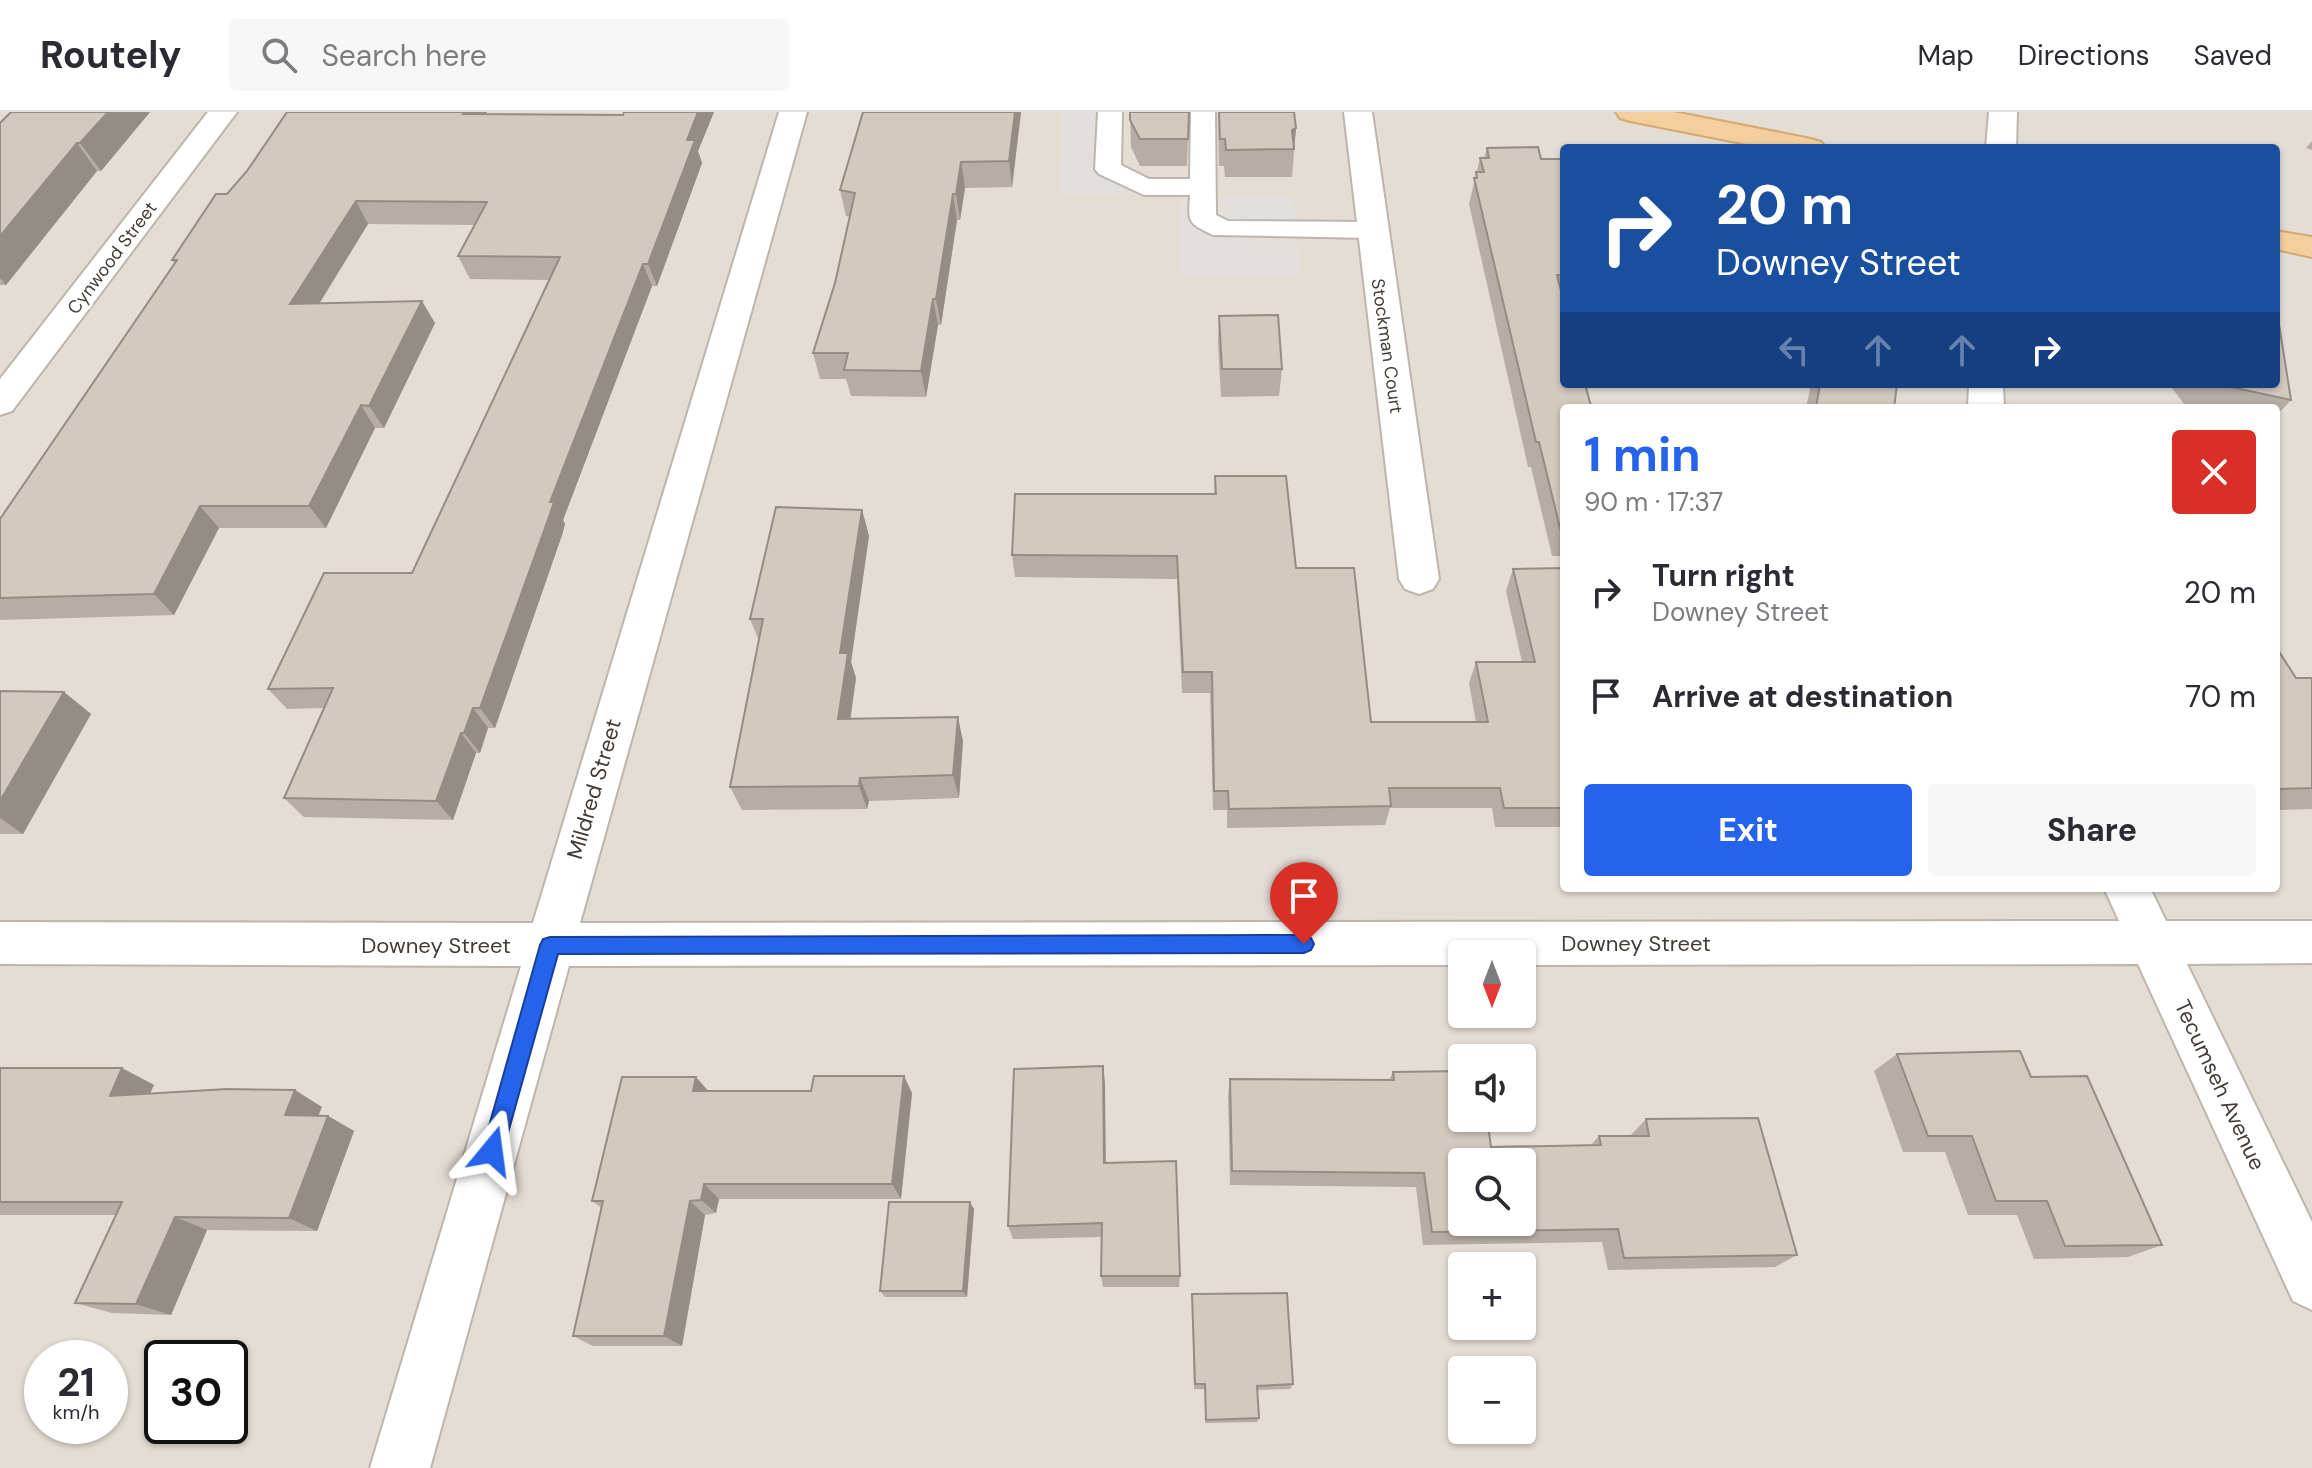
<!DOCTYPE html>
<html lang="en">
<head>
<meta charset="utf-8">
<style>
  :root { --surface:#fff; --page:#f7f7f7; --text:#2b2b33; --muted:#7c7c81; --line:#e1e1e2; --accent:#2563eb }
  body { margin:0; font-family:"DM Sans",sans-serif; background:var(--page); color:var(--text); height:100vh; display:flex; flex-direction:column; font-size:30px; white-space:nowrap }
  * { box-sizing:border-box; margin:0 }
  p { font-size:26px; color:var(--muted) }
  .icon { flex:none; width:44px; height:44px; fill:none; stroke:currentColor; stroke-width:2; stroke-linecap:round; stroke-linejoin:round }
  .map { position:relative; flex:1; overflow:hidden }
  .details { position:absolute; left:1560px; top:292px; width:720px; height:488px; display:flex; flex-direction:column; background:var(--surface); border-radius:8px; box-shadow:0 2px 6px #0004 }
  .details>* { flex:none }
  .guide { position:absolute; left:1560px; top:32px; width:720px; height:244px; border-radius:8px; box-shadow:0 2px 6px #0004; background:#1a4fa0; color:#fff; overflow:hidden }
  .needle { width:52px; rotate:180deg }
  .controls { position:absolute; left:1448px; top:828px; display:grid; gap:16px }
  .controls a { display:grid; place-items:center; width:88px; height:88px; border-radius:8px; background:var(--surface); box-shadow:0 2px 6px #0004; font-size:40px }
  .speed { position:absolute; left:24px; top:1228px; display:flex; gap:16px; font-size:40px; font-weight:700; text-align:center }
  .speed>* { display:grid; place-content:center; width:104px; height:104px; border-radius:50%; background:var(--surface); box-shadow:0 2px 6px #0004; line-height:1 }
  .speed small { font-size:20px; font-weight:400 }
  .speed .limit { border:4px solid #111; border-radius:12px; background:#fff; color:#111 }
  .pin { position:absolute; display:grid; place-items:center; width:68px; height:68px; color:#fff; margin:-82px -34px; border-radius:50% 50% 50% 0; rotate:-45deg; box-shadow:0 0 8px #0007 }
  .pin .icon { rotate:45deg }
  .me { position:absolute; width:88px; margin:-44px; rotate:16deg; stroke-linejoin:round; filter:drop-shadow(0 0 6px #0008) }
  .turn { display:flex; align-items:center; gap:28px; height:168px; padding:0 24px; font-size:36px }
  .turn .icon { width:104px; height:104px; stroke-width:2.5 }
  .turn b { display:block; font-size:56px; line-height:68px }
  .lanes { display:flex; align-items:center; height:76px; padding:0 24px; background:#0003; justify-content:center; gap:40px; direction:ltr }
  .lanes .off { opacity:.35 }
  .round { display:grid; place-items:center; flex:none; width:84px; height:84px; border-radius:8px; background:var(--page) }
  .overview { display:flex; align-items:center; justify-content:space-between; height:136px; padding:0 24px }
  h1 { font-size:48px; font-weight:700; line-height:60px; color:var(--accent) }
  .button { display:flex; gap:16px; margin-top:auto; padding:16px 24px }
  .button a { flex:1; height:92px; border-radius:8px; background:var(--accent); color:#fff; font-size:32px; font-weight:700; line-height:92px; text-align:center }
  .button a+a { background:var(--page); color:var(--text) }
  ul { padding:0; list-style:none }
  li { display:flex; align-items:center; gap:24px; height:104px; padding:0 24px }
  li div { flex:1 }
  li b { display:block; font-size:30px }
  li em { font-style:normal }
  header { display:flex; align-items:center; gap:48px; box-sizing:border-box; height:112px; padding:0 40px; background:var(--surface); border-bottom:2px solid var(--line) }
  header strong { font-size:38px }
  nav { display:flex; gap:44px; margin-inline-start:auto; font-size:28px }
  .search { width:560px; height:72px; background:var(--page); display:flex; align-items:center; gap:20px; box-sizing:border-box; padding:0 28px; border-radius:8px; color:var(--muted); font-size:30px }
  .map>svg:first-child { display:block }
  .residential { fill:#e4ddd4; fill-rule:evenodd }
  .parking { fill:#e2dfdd }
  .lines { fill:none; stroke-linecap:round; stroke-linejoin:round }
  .service-casing { stroke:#beb5ac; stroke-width:4 }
  .minor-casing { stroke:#beb5ac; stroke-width:4 }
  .primary-casing { stroke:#d5a96f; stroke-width:4 }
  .service { fill:#fff; fill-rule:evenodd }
  .minor { fill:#fff; fill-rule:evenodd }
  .primary { fill:#f2cf9d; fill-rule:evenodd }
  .wall { fill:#b6ada4 }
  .shaded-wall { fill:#948d86 }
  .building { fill:#d4c9bf; stroke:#948d86; stroke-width:2; fill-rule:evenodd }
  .route { fill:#2563eb; stroke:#184099; stroke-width:2 }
  .labels { text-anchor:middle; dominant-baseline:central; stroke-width:6; stroke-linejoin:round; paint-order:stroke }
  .far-street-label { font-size:18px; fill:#423c36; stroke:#fff }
  .street-label { font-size:22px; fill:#423c36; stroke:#fff }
</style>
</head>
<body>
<header>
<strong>Routely</strong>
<div class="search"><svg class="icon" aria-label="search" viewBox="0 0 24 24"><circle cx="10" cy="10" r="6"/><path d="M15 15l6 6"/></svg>Search here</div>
<nav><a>Map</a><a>Directions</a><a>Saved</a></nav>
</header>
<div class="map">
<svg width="2312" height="1356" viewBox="0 0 2312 1356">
  <rect width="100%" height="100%" fill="#f0ece5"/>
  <!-- residential -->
  <path class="residential" d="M0 0H2312V135L2276 128V36H1564V272H2276V131L2312 138V1356H0ZM1564 296H2276V776H1564ZM1462 842H1522V902H1462ZM1462 946H1522V1006H1462ZM1462 1050H1522V1110H1462ZM1462 1154H1522V1214H1462ZM42 1246H110V1314H42ZM162 1246H230V1314H162ZM1462 1258H1522V1318H1462Z"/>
  <!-- parking -->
  <path class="parking" d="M1062 0H1121L1123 82 1060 83Z
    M1180 84H1293L1300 164H1180Z"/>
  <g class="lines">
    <!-- service casing -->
    <g class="service-casing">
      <path id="service" d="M1098 0H1122L1121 53 1149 67H1190L1191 0H1215L1216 103 1228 109 1371 110 1381 112 1385 118 1381 124 1371 126 1213 123C1188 111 1188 111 1190 83H1144L1099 62 1095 57Z"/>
    </g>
    <!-- minor casing -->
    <g class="minor-casing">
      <path id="minor" d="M208 0H237L12 299 0 303V267Z
        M779 0H807L580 811 2119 809 2104 776H2150L2166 809H2312V851L2187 852 2312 1110V1198L2293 1189 2138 852 1522 853V842H1462V853L569 854 430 1356H370L521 854 0 852V810L533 811Z
        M1344 0H1372L1439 467 1433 477 1419 482 1405 477 1399 467Z
        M1989 0H2017L2016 36H1986Z
        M1969 272H2003L2004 296H1968Z"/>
    </g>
    <!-- primary casing -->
    <g class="primary-casing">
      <path id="primary" d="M1616 0H1674L1811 27 1821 30 1826 36H1767L1630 9 1620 6Z
        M2276 119 2312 125V145L2276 137Z"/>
    </g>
    <!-- service -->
    <use href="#service" class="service"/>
    <!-- minor -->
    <use href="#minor" class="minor"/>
    <!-- primary -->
    <use href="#primary" class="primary"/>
  </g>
  <!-- wall -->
  <path class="wall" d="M150 0 101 59H97L6 173H0V11Z
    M624 0H714L698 39 702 51 657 174H652L563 408 565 412 562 423 495 616H488L480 641H476L453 708 304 705 284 686 324 596 287 597 268 577 412 461 550 168 470 167 458 144 475 113 368 112 320 191 435 211 384 316H375L326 416H219L174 503 0 508V407L175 152 172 148 227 82 485 2 623 3Z
    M1021 0 1012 75 965 76 960 108H957L941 213H938L926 285 851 284 846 267H820L813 241 835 171 850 105 846 104 840 78Z
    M1130 0H1189L1187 54H1140L1131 35Z
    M1218 0H1294L1296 16 1292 65H1225L1224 54H1219Z
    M2312 29V38L2306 36Z
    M1487 36 1541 47H1564V444H1552L1531 355H1528L1469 92 1480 46H1484Z
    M1219 204 1282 257 1279 284 1221 285 1218 231Z
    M1811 272H1897L1894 296H1806Z
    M2169 272H2276L2291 288 2276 304V296H2187Z
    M1215 364 1296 456 1371 610H1476L1469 571 1476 550H1522L1506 479 1513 457 1564 456V715H1495L1492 696H1390L1385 713 1227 716V698H1213L1210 581H1182L1177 467 1015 465 1012 443 1214 382Z
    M862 398 869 424 851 550 856 566 850 607 963 629 959 686 869 689 867 697 742 698 730 675 759 529 750 507Z
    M2276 535 2296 566H2312V697L2276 698Z
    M0 579 64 580 91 602 23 722H0Z
    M1897 942 2031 965 2162 1133 2128 1145 2034 1147 2017 1103H1968L1945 1040H1903L1874 959Z
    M0 956H122L154 973 150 981 322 995 318 1004H328L354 1019 317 1119 207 1118 171 1203 112 1201 75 1191 116 1103H0Z
    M1393 960 1491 1035 1591 1033 1599 1024H1630L1646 1007 1797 1143 1775 1155 1608 1158 1602 1130 1423 1133 1416 1075 1230 1073 1228 984 1230 967 1389 968Z
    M1105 971V1051L1180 1164 1179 1175H1103L1101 1164V1125L1013 1127 1008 1114Z
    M708 979 912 981 901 1087H719L716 1101 705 1103 682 1234H593L573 1224 602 1096 592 1089Z
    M974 1097 967 1185H885L880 1179Z
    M1192 1182 1293 1272 1290 1277 1257 1278 1259 1306 1257 1310 1205 1311V1277H1194Z"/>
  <!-- shaded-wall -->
  <path class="shaded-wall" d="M108 0H150L101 59 80 31Z
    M464 0H487L474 25 463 2Z
    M698 0H714L698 39 702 51 657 174 648 152 687 28Z
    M1015 0H1021L1012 75 1009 49Z
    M1296 16 1294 37 1292 18Z
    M77 31 97 59 6 173 0 166V124Z
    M961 50 965 76 960 108 956 82Z
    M953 82 957 108 941 213 936 187Z
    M356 89 368 112 305 214 290 192Z
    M643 152 652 174 563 408 565 412 562 423 495 616 480 596 550 390Z
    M933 187 938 213 926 285 921 259Z
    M422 189 435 211 384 316 369 294Z
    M361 293 375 316 326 416 309 394Z
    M200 394 219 416 174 503 154 482Z
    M862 398 869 424 851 550 856 566 847 631 838 607 840 541Z
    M64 580 91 602 23 722 0 706V689Z
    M473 596 488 616 480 641 464 621Z
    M958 605 963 629 959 686 953 663Z
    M461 621 476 641 453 708 436 689Z
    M860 666 869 689 867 697 859 674Z
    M1103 954 1105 971 1106 1066 1104 1051Z
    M122 956 154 973 142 999 110 984Z
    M904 964 912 981 901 1087 892 1072Z
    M696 965 711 982 693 979Z
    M295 978 322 995 312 1018 285 1003Z
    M328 1004 354 1019 317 1119 289 1106Z
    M704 1072 719 1087 716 1101 701 1088Z
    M690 1089 705 1103 682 1234 664 1224Z
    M970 1090 974 1097 967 1185 963 1179Z
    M175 1105 207 1118 171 1203 136 1192Z"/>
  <!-- building -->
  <path class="building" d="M11 0H108L80 31H77L0 124V11Z
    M287 0H464L463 2 623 3 624 0H698L687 28H695L648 152H643L550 390H554L550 402 480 596H473L464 621H461L436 689 284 686 333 576 268 577 324 461H412L560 145 458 144 487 90 356 89 290 192 422 189 369 294 361 293 309 394H200L154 482 0 486V407L177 148H172L216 82H227L247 59Z
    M863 0H1015L1009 49 961 50 956 82H953L936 187H933L921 259 844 258 848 241H813L835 171 855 81 840 78Z
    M1130 0H1189L1188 27H1140L1130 8Z
    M1219 0H1294L1296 16 1292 18 1294 37 1226 38 1225 27H1220Z
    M1538 35 1541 47H1564V163H1557L1564 191V272H1585L1591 294H1614L1615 296H1564V420H1561L1539 330H1536L1474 66H1477L1476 60H1484L1480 46H1489L1487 36Z
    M2276 193 2291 288 2217 272H2276Z
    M1278 203 1282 257H1222L1219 204Z
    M1820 272H1897L1894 296H1816Z
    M1215 364H1286L1296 456H1354L1371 610H1488L1476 550H1535L1513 457 1564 456V696H1504L1500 676H1389L1391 694 1229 697 1228 679H1214L1212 560H1183L1177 444 1012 443 1015 382H1216Z
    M776 395 862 398 840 541H848L838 607 958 605 953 663 860 666 859 674 730 675 763 507H750Z
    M2276 535 2296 566H2312V676L2276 677Z
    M0 579 64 580 0 689Z
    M2020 939 2031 965 2087 964 2162 1133 2065 1134 2047 1089H1996L1972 1024H1928L1897 942Z
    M1103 954 1104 1051 1176 1049 1180 1164H1101L1102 1111 1008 1114 1014 957Z
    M0 956H122L110 984 227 977 295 978 285 1003 328 1004 289 1106 175 1105 136 1192 75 1191 122 1090H0Z
    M1462 959V1006H1487L1491 1035 1601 1033 1599 1024H1649L1646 1007 1758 1006 1797 1143 1624 1146 1618 1117 1432 1120 1424 1061 1232 1059 1230 967 1394 968 1393 960ZM1462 1050H1522V1110H1462Z
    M814 964H904L892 1072H704L701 1088 690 1089 664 1224H573L603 1089H592L622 965H696L693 979H811Z
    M889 1090H970L963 1179H880Z
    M1287 1181 1293 1272 1257 1274 1259 1306 1206 1308 1205 1272H1195L1192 1182Z"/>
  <!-- route -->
  <path class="route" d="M1304 823 1311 826 1314 832 1311 838 1304 841 558 842 503 1039 500 1046 492 1050 485 1046 482 1039 540 833 543 827 550 825Z"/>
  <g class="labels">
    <!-- far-street labels -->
    <g class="far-street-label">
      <text transform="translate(112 146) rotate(-53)">Cynwood Street</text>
      <text transform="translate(1387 234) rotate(82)">Stockman Court</text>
    </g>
    <!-- street labels -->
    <g class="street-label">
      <text transform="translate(594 677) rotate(-74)">Mildred Street</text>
      <text x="1636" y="831">Downey Street</text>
      <text x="436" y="833">Downey Street</text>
      <text transform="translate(2220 973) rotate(65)">Tecumseh Avenue</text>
    </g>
  </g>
</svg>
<div class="controls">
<a><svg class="needle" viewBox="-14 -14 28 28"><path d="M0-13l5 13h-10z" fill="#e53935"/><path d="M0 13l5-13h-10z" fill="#7c7c81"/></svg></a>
<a><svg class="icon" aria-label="sound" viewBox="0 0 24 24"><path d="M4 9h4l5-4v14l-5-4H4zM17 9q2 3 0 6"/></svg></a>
<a><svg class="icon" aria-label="search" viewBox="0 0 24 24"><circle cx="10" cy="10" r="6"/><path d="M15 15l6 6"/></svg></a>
<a>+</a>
<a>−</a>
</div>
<div class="speed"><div>21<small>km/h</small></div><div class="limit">30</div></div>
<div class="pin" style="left:1304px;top:832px;background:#d93025"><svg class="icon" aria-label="arrive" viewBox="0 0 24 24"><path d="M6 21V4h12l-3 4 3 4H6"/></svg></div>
<svg class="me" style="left:492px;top:1039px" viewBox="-20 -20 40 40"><path d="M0-17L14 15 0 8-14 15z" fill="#2563eb" stroke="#fff" stroke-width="4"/></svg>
<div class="guide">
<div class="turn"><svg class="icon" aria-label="right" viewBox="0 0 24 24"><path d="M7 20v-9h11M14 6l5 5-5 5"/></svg><div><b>20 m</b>Downey Street</div></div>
<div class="lanes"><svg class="icon off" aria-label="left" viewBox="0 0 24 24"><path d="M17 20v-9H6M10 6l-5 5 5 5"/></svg><svg class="icon off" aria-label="ahead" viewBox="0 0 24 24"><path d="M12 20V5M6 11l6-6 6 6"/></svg><svg class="icon off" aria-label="ahead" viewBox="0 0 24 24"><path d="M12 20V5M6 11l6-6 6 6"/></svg><svg class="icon" aria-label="right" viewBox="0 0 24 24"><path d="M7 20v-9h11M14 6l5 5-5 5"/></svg></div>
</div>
<section class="details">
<div class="overview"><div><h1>1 min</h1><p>90 m · 17:37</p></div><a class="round" style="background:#d93025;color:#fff"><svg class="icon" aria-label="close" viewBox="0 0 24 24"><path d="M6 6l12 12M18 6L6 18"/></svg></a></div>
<ul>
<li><svg class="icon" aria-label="right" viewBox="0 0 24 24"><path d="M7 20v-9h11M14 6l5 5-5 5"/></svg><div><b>Turn right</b><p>Downey Street</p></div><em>20 m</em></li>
<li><svg class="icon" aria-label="arrive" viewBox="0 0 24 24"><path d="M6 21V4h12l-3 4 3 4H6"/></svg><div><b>Arrive at destination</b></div><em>70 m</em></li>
</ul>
<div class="button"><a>Exit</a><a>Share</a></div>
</section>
</div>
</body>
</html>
